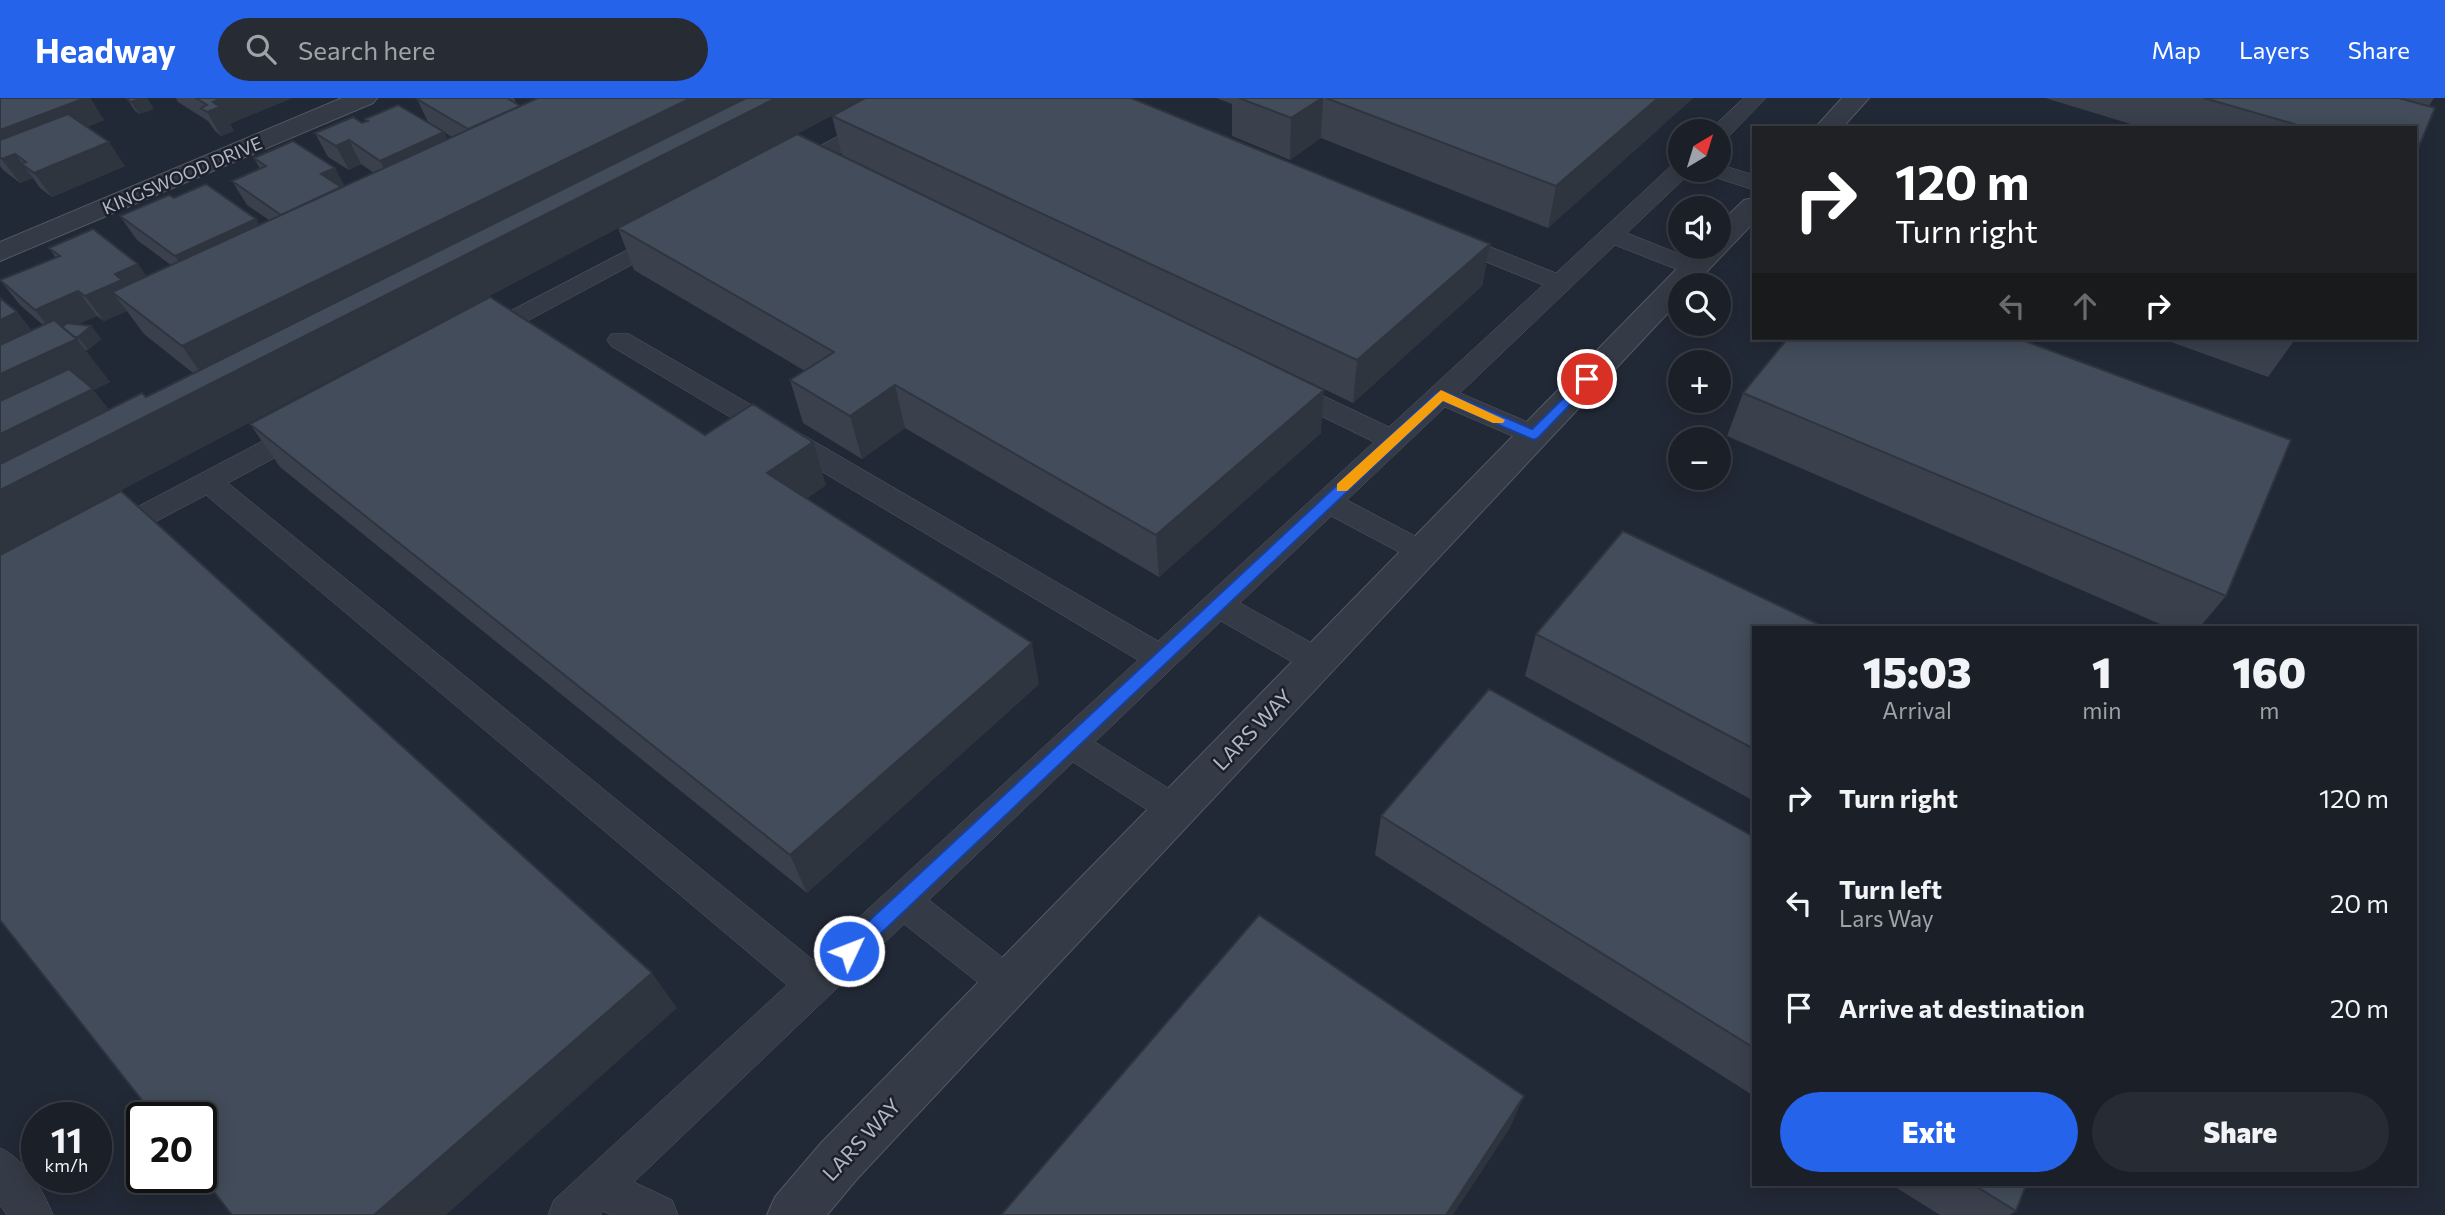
<!DOCTYPE html>
<html lang="en">
<head>
<meta charset="utf-8">
<style>
  :root { --surface:#1a1f28; --page:#272c34; --text:#f1f3f6; --muted:#9fa2a8; --line:#383d45; --accent:#2563eb }
  body { margin:0; font-family:Commissioner,sans-serif; background:var(--page); color:var(--text); height:100vh; display:flex; flex-direction:column; font-size:26px; white-space:nowrap }
  * { box-sizing:border-box; margin:0 }
  p { font-size:23px; color:var(--muted) }
  .icon { flex:none; width:38px; height:38px; fill:none; stroke:currentColor; stroke-width:2; stroke-linecap:round; stroke-linejoin:round }
  .map { position:relative; flex:1; overflow:hidden }
  .side { position:absolute; left:1752px; top:528px; width:665px; height:560px; display:flex; flex-direction:column; background:var(--surface); border-radius:0px; box-shadow:0 4px 18px #0003,0 0 0 2px var(--line) }
  .side>* { flex:none }
  .banner { position:absolute; left:1752px; top:28px; width:665px; height:214px; border-radius:0px; box-shadow:0 4px 18px #0003,0 0 0 2px var(--line); background:#202124; color:#fff; overflow:hidden }
  .needle { width:46px; rotate:38deg }
  .fabs { position:absolute; left:1668px; top:21px; display:grid; gap:14px }
  .fabs a { display:grid; place-items:center; width:63px; height:63px; border-radius:50%; background:var(--surface); box-shadow:0 4px 18px #0003,0 0 0 2px var(--line); font-size:35px }
  .speed { position:absolute; left:21px; top:1004px; display:flex; gap:14px; font-size:35px; font-weight:700; text-align:center }
  .speed>* { display:grid; place-content:center; width:91px; height:91px; border-radius:50%; background:var(--surface); box-shadow:0 4px 18px #0003,0 0 0 2px var(--line); line-height:1 }
  .speed small { font-size:18px; font-weight:400 }
  .speed .limit { border:4px solid #111; border-radius:10px; background:#fff; color:#111 }
  .pin { position:absolute; display:grid; place-items:center; width:60px; height:60px; color:#fff; margin:-30px; border:4px solid #fff; border-radius:50%; box-shadow:0 2px 7px #0007 }
  .me { position:absolute; width:77px; margin:-38px; rotate:47deg; stroke-linejoin:round; filter:drop-shadow(0 0 5px #0008) }
  .turn { display:flex; align-items:center; gap:24px; height:147px; padding:0 28px; font-size:32px }
  .turn .icon { width:91px; height:91px; stroke-width:2.5 }
  .turn b { display:block; font-size:49px; line-height:60px }
  .lanes { display:flex; align-items:center; height:66px; padding:0 28px; background:#0003; justify-content:center; gap:35px; direction:ltr }
  .lanes .off { opacity:.35 }
  .eta { display:flex; justify-content:space-evenly; align-items:center; height:119px; text-align:center }
  .eta b { font-size:42px; font-weight:800; line-height:49px }
  .action { display:flex; gap:14px; margin-top:auto; padding:14px 28px }
  .action a { flex:1; height:80px; border-radius:42px; background:var(--accent); color:#fff; font-size:28px; font-weight:800; line-height:80px; text-align:center }
  .action a+a { background:var(--page); color:var(--text) }
  ul { padding:0; list-style:none }
  li { display:flex; align-items:center; gap:21px; height:105px; padding:0 28px }
  li div { flex:1 }
  li b { display:block; font-size:26px }
  li em { font-style:normal }
  header { display:flex; align-items:center; gap:42px; box-sizing:border-box; height:98px; padding:0 35px; background:var(--accent); color:#fff }
  header strong { font-size:33px }
  nav { display:flex; gap:38px; margin-inline-start:auto; font-size:24px }
  .search { width:490px; height:63px; background:var(--page); display:flex; align-items:center; gap:18px; box-sizing:border-box; padding:0 24px; border-radius:38px; color:var(--muted); font-size:26px }
  .map>svg:first-child { display:block }
  .lines { fill:none; stroke-linecap:round; stroke-linejoin:round }
  .lane-casing { stroke:#535964; stroke-width:1 }
  .street-casing { stroke:#535964; stroke-width:2 }
  .lane { fill:#353b46; fill-rule:evenodd }
  .street { fill:#353b46; fill-rule:evenodd }
  .wall { fill:#3a414d; fill-rule:evenodd }
  .shaded-wall { fill:#2f353f }
  .building { fill:#434c5a; stroke:#2f353f; stroke-width:2 }
  .route { fill:#2563eb; stroke:#184099; stroke-width:2 }
  .slow { fill:#f59e0b }
  .labels { text-anchor:middle; dominant-baseline:central; stroke-width:5; stroke-linejoin:round; paint-order:stroke }
  .far-street-label { font-size:18px; fill:#b0b6c3; stroke:#1b202b }
  .street-label { font-size:21px; fill:#b0b6c3; stroke:#1b202b }
</style>
</head>
<body>
<header>
<strong>Headway</strong>
<div class="search"><svg class="icon" aria-label="search" viewBox="0 0 24 24"><circle cx="10" cy="10" r="6"/><path d="M15 15l6 6"/></svg>Search here</div>
<nav><a>Map</a><a>Layers</a><a>Share</a></nav>
</header>
<div class="map">
<svg width="2445" height="1117" viewBox="0 0 2445 1117">
  <rect width="100%" height="100%" fill="#222936"/>
  <g class="lines">
    <!-- lane casing -->
    <g class="lane-casing">
      <path id="lane" d="M911 0H937L800 77H784L781 72 784 67Z
        M1744 0H1766L1726 41 1718 42V33H1709Z
        M1680 65V72H1691L1688 77 1627 135 1702 165 1706 170 1702 175H1686L1615 147 1460 295 1544 331 1548 337 1544 343 1534 346 1524 343 1445 309 1347 402 1432 447 1437 454 1432 461 1422 465 1412 461 1331 418 1240 505 1328 554 1333 563 1328 572 1317 575 1306 572 1221 523 1095 644 1187 702 1192 712 1187 722 1175 726 1163 722 1073 664 929 802 1021 874 1027 886 1021 898 1008 903 995 898 904 826 634 1084 672 1102 678 1117H611L603 1113 600 1117H548L554 1102 787 887 206 397 119 443 109 446 99 443 94 436 99 429 295 326 305 323 315 326 319 332 315 338 228 385 813 862 1138 562 611 248 607 242 611 236H629L1158 543 1374 344 1276 296 1272 290 1276 284 1285 282 1294 284 1389 329 1543 187 1442 146 1438 141 1442 136H1458L1556 175 1672 67Z
        M1718 66 1754 77V92L1708 77 1705 72H1718Z
        M666 132 674 134 678 139 674 144 492 242H474L470 237 474 232Z
        M0 1050C25 1061 43 1092 53 1117H7L0 1107Z"/>
    </g>
    <!-- street casing -->
    <g class="street-casing">
      <path id="street" d="M342 0H377L373 5 0 163V144Z
        M1842 0H1869L1842 30H1815Z
        M1754 100V124L1694 187H1680V202L857 1081 827 1117H767L775 1099 821 1045 1698 149H1718V127L1744 102Z"/>
    </g>
    <!-- lane -->
    <use href="#lane" class="lane"/>
    <!-- street -->
    <use href="#street" class="street"/>
  </g>
  <!-- wall -->
  <path class="wall" d="M0 0H90L104 22 87 29 125 68 52 99 40 90 33 80 20 85 3 72 0 68Z
    M176 0H292L241 21 230 26 234 33 221 38 215 33 208 23 178 4Z
    M514 0 516 5 520 8 536 1 535 0H865L659 109 842 57 832 18 1490 146 1482 188 1353 305 1214 238 1321 335 1159 479 905 330 862 361 803 325 790 282 805 273 634 172 618 130 0 456 17 214 32 233 43 227 20 207 0 182 56 160 49 150 147 178 171 167 137 142 120 118 174 100 259 127 269 122 247 107 232 83 260 71 254 60 345 88 374 75 361 66 349 72 328 59 315 35 362 25 366 24 365 21 428 24 417 1ZM444 34 452 39 447 41ZM127 213 144 236 193 275 146 299 109 312 93 292 110 284 85 252H88L101 241 91 228 78 226 97 218 104 223Z
    M1216 0H1693L1548 130 1321 40 1290 62 1232 38V6Z
    M2045 0H2434L2415 30H2144Z
    M127 1 154 11 139 16 135 13Z
    M2160 240H2296L2268 279Z
    M1743 295 2226 498 2199 530H2169L1727 338Z
    M250 326 705 337 826 387 806 401 1039 586 807 795 280 369Z
    M1754 530V703L1525 578 1536 536Z
    M1381 718 1754 739V998L1375 757Z
    M1892 1087H2026L2016 1113 2010 1117H1940Z"/>
  <!-- shaded-wall -->
  <path class="shaded-wall" d="M85 0H90L104 22 16 57 33 80 20 85 0 59V32Z
    M142 0H147L154 11 139 16 131 4Z
    M221 0H292L241 21 230 26 234 33 221 38 207 14 213 4Z
    M691 0H865L0 456V276L77 241 110 284 93 292 124 330 209 287 182 248Z
    M1322 0H1323L1321 40 1290 62 1291 20Z
    M1658 0H1693L1548 130 1556 88Z
    M444 34 455 58 393 87 380 63Z
    M349 42 361 66 349 72 336 48Z
    M109 44 125 68 52 99 34 75Z
    M335 70 348 94 321 76Z
    M256 121 271 146 191 183 175 158Z
    M1490 146 1482 188 1353 305 1357 262Z
    M138 166 156 191 112 194 127 213 104 223 85 198 115 176Z
    M78 193 97 218 55 237 35 212Z
    M17 214 37 239 0 256V222Z
    M91 228 101 241 88 252 78 239Z
    M895 287 905 330 862 361 850 318Z
    M1324 292 1321 335 1159 479 1156 437Z
    M813 344 826 387 781 418 767 375Z
    M1032 545 1039 586 807 795 790 757Z
    M652 875 677 910 446 1117H374Z
    M1524 998 1510 1030 1453 1117H1446Z"/>
  <!-- building -->
  <path class="building" d="M0 0H85L0 32Z
    M130 0H142L131 4 127 1Z
    M196 0H221L213 4 220 9 207 14 201 10 207 7Z
    M419 0H507L520 8 468 31 417 1Z
    M538 0H691L182 248 112 194Z
    M746 0H776L0 392V366L142 295 146 299Z
    M865 0H1131L1490 146 1357 262 832 18Z
    M1239 0H1322L1291 20Z
    M1326 0H1658L1556 88Z
    M2204 0H2399L2435 10 2415 58V30H2308Z
    M398 7 444 34 380 63 349 42 336 48 315 35 353 19 362 25 368 23 365 21Z
    M68 16 109 44 34 75 22 66 26 64 15 56 2 61 0 59V42Z
    M797 36 1324 292 1156 437 895 287 850 318 790 282 834 254 618 130Z
    M293 43 335 70 321 76 341 89 281 117 232 83 266 68 254 60Z
    M206 86 256 121 175 158 120 118 169 97 174 100Z
    M93 131 138 166 115 176 122 182 85 198 78 193 35 212 0 182 60 158 49 150Z
    M490 199 705 337 753 306 813 344 767 375 1032 545 790 757 250 326Z
    M0 200 17 214 0 222Z
    M54 222 77 241 0 276V247Z
    M67 225 91 228 78 239H74L62 229Z
    M1788 240H2017L2291 342 2226 498 1743 295Z
    M69 271 93 291 0 336V303Z
    M121 393 652 875 374 1117H232L201 1077V1020H156L0 822V457Z
    M1623 433 1826 530H1754V651L1536 536Z
    M1489 591 1754 739V950L1381 718Z
    M1259 817 1524 998 1446 1117H1001Z
    M1974 1087H2026L2016 1113Z"/>
  <!-- route -->
  <path class="route" d="M1587 277 1592 278V284L1538 340 1534 342 1443 303 856 859 849 861 843 859 840 853 843 847 1437 294H1446L1532 331Z"/>
  <!-- slow -->
  <path class="slow" d="M1441 292 1505 322 1503 325H1493L1443 303 1347 393H1337V386Z"/>
  <g class="labels">
    <!-- far-street labels -->
    <g class="far-street-label">
      <text transform="translate(182 77) rotate(-23)">KINGSWOOD DRIVE</text>
    </g>
    <!-- street labels -->
    <g class="street-label">
      <text transform="translate(1252 631) rotate(-46)">LARS WAY</text>
      <text transform="translate(861 1041) rotate(-47)">LARS WAY</text>
    </g>
  </g>
</svg>
<div class="fabs">
<a><svg class="needle" viewBox="-14 -14 28 28"><path d="M0-13l5 13h-10z" fill="#e53935"/><path d="M0 13l5-13h-10z" fill="#9fa2a8"/></svg></a>
<a><svg class="icon" aria-label="sound" viewBox="0 0 24 24"><path d="M4 9h4l5-4v14l-5-4H4zM17 9q2 3 0 6"/></svg></a>
<a><svg class="icon" aria-label="search" viewBox="0 0 24 24"><circle cx="10" cy="10" r="6"/><path d="M15 15l6 6"/></svg></a>
<a>+</a>
<a>−</a>
</div>
<div class="speed"><div>11<small>km/h</small></div><div class="limit">20</div></div>
<div class="pin" style="left:1587px;top:281px;background:#d93025"><svg class="icon" aria-label="arrive" viewBox="0 0 24 24"><path d="M6 21V4h12l-3 4 3 4H6"/></svg></div>
<svg class="me" style="left:849px;top:853px" viewBox="-20 -20 40 40"><circle r="17" fill="#2563eb" stroke="#fff" stroke-width="3"/><path d="M0-11L8 9 0 5-8 9z" fill="#fff"/></svg>
<div class="banner">
<div class="turn"><svg class="icon" aria-label="right" viewBox="0 0 24 24"><path d="M7 20v-9h11M14 6l5 5-5 5"/></svg><div><b>120 m</b>Turn right</div></div>
<div class="lanes"><svg class="icon off" aria-label="left" viewBox="0 0 24 24"><path d="M17 20v-9H6M10 6l-5 5 5 5"/></svg><svg class="icon off" aria-label="ahead" viewBox="0 0 24 24"><path d="M12 20V5M6 11l6-6 6 6"/></svg><svg class="icon" aria-label="right" viewBox="0 0 24 24"><path d="M7 20v-9h11M14 6l5 5-5 5"/></svg></div>
</div>
<section class="side">
<div class="eta">
<div><b>15:03</b><p>Arrival</p></div>
<div><b>1</b><p>min</p></div>
<div><b>160</b><p>m</p></div>
</div>
<ul>
<li><svg class="icon" aria-label="right" viewBox="0 0 24 24"><path d="M7 20v-9h11M14 6l5 5-5 5"/></svg><div><b>Turn right</b></div><em>120 m</em></li>
<li><svg class="icon" aria-label="left" viewBox="0 0 24 24"><path d="M17 20v-9H6M10 6l-5 5 5 5"/></svg><div><b>Turn left</b><p>Lars Way</p></div><em>20 m</em></li>
<li><svg class="icon" aria-label="arrive" viewBox="0 0 24 24"><path d="M6 21V4h12l-3 4 3 4H6"/></svg><div><b>Arrive at destination</b></div><em>20 m</em></li>
</ul>
<div class="action"><a>Exit</a><a>Share</a></div>
</section>
</div>
</body>
</html>
